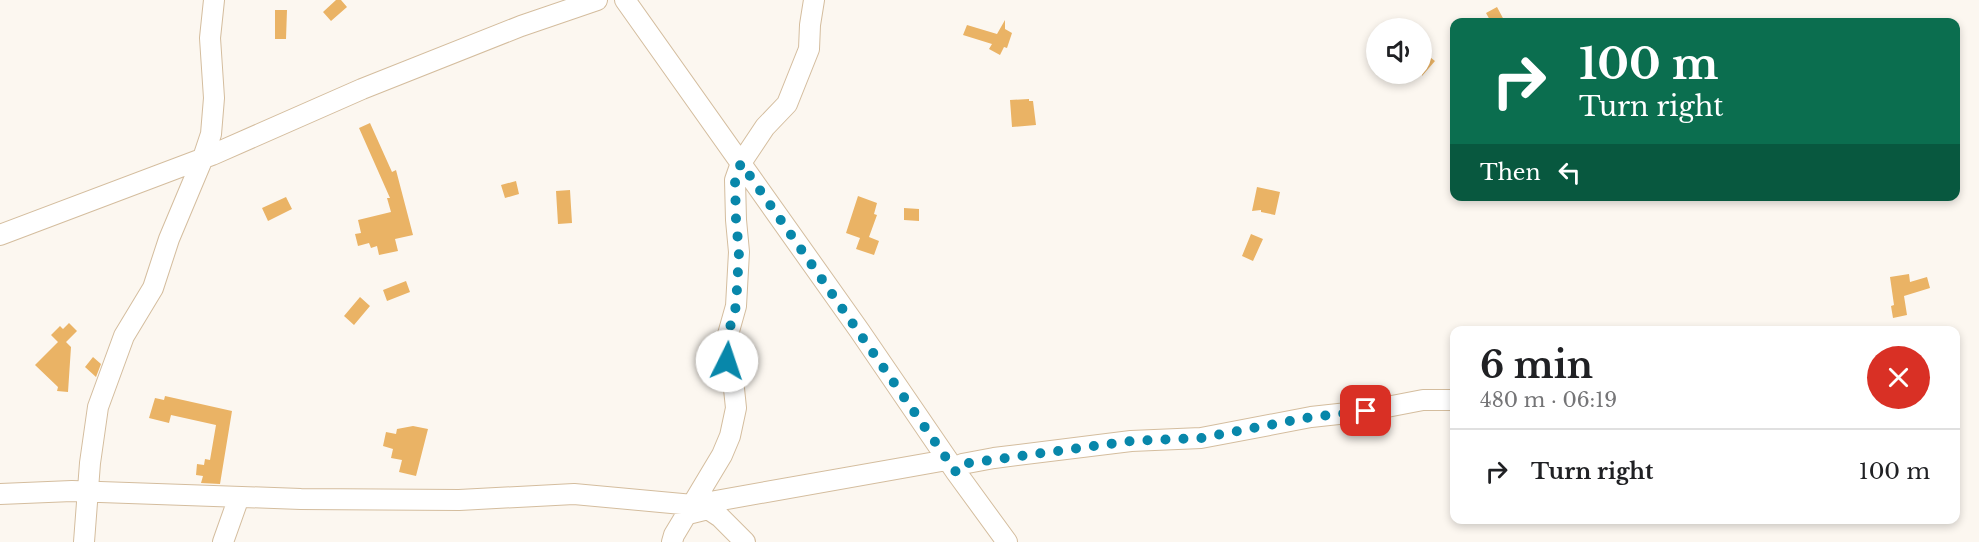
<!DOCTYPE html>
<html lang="en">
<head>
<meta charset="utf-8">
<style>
  :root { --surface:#fff; --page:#f2f2f2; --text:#202124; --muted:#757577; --line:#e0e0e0 }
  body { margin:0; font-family:"Libre Baskerville",serif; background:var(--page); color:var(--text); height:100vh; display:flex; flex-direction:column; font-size:22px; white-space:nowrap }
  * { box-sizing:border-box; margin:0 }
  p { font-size:20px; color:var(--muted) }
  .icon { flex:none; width:33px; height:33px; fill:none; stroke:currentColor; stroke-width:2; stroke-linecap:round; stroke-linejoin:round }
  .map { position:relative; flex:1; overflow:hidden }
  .details { position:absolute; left:1450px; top:326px; width:510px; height:198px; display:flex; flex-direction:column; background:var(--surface); border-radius:12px; box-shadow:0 3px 9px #0003 }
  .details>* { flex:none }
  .hud { position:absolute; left:1450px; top:18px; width:510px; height:183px; border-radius:12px; box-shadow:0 3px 9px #0003; background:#0b6e4f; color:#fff; overflow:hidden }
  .buttons { position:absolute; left:1366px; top:18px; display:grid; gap:12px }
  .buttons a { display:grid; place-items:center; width:66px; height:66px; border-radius:50%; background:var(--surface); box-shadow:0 3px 9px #0003; font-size:30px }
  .pin { position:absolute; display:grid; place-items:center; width:51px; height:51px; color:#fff; margin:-26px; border-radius:12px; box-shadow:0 3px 9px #0006 }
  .me { position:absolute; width:66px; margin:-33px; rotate:4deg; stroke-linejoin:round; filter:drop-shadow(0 0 4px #0008) }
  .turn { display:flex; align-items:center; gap:21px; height:126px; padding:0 30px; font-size:27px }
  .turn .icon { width:78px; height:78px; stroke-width:2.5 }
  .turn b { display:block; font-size:42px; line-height:51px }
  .then { display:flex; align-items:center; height:57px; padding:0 30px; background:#0003; gap:12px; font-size:22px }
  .round { display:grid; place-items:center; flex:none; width:63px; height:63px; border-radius:32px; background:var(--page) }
  .overview { display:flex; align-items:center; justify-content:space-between; height:102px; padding:0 30px }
  h1 { font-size:36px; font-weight:700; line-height:45px }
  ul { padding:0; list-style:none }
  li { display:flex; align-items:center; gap:18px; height:84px; padding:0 30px; border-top:2px solid var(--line) }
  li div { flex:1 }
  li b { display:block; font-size:22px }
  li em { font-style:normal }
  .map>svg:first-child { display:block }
  .building { fill:#eab365 }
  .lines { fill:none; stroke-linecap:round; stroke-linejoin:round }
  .minor-casing { stroke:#d4bd9e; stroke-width:22 }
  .minor { stroke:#fff; stroke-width:20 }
  .route { stroke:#0887aa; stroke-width:10; stroke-dasharray:0 18 }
</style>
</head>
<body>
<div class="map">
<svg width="1979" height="542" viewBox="0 0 1979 542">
  <rect width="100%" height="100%" fill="#fcf7f0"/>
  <!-- building -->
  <path class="building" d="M336 0H341L347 7 331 21 323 12Z
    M1497 7 1505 22H1491L1486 13Z
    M275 10H287L286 39H275Z
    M1005 20V29L1012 33 1007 48 1004 47 1000 55 989 49 992 44 963 35 967 25 997 34Z
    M1422 51 1435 61 1422 76Z
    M1029 99V101H1033L1036 125 1012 127 1010 100Z
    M370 123 392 172 396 170 413 235 395 239 398 251 379 255 377 246 371 248 369 243 358 246 355 234 361 233 358 220 391 212 387 198H390L359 128Z
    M516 181 519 194 505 198 501 185Z
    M1257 187 1280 192 1275 215 1261 212V210L1252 211Z
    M570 190 572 223 558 224 556 191Z
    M858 196 877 203 874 214 877 215 869 237 879 241 874 255 856 249 860 238 846 233Z
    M286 197 292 209 268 221 262 208Z
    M904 208 919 209V221L904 220Z
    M1251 234 1263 239 1253 261 1242 256Z
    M1909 274 1910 282 1927 277 1930 288 1904 296 1907 315 1893 318 1891 306 1894 305 1890 277Z
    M406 281 410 292 387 301 383 290Z
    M360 297 370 306 354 325 344 316Z
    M69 323 77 331 66 342 71 347 68 392 57 391 58 387 35 365 58 342 51 335 60 326 63 329Z
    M93 357 101 364 96 377 85 367Z
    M165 396 232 411 220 484 201 483 203 476 196 475 197 464 204 465 205 459 210 460 216 425 171 415 169 423 149 418 155 398 164 400Z
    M413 426 428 429 416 476 399 472 402 460 391 458 393 449 383 446 386 432 396 434 397 429Z"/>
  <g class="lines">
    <!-- minor casing -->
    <g class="minor-casing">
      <path id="minor" d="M625 0 859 330 956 472 1007 542
        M0 235 212 155 362 89 521 26 597 0
        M956 472 962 464 994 458 1131 441 1201 438 1311 417 1366 411 1423 400H1455
        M0 494 72 491 301 499 459 500 574 494 693 505 947 460
        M692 513 708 509 720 517 745 542
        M84 542 90 463 98 407 124 336 153 288 169 239 203 158 211 134 214 98 210 38 214 0
        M223 542 239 497
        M672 542 674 535 722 455 730 436 736 408 733 379 727 361V338L736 306 739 252 736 220 735 180 741 163 765 127 787 104 809 49 810 25 814 0"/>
    </g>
    <!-- minor -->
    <use href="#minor" class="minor"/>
  </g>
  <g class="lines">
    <!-- route -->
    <path class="route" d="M727 361V338L736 306 739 252 736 220 735 180 741 163 956 472 962 464 1131 441 1201 438 1311 417 1366 411"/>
  </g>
</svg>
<div class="buttons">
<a><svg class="icon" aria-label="sound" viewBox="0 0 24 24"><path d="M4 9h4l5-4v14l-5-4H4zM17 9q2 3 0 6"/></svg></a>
</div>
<div class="pin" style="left:1366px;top:411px;background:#d93025"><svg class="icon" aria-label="arrive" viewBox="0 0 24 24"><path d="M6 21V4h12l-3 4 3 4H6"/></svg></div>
<svg class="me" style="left:727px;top:361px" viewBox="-20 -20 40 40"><circle r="19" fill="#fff"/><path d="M0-13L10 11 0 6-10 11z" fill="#0887aa"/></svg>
<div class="hud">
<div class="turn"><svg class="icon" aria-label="right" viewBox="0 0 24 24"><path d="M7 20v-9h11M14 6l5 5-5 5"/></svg><div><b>100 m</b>Turn right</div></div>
<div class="then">Then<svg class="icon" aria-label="left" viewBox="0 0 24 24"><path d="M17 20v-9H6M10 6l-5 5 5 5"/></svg></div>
</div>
<section class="details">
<div class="overview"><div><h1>6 min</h1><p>480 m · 06:19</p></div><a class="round" style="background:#d93025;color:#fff"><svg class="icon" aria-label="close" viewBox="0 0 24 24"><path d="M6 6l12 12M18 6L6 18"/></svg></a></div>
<ul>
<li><svg class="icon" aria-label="right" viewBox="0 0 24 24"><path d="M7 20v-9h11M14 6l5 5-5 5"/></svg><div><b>Turn right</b></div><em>100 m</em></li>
</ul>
</section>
</div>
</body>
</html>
